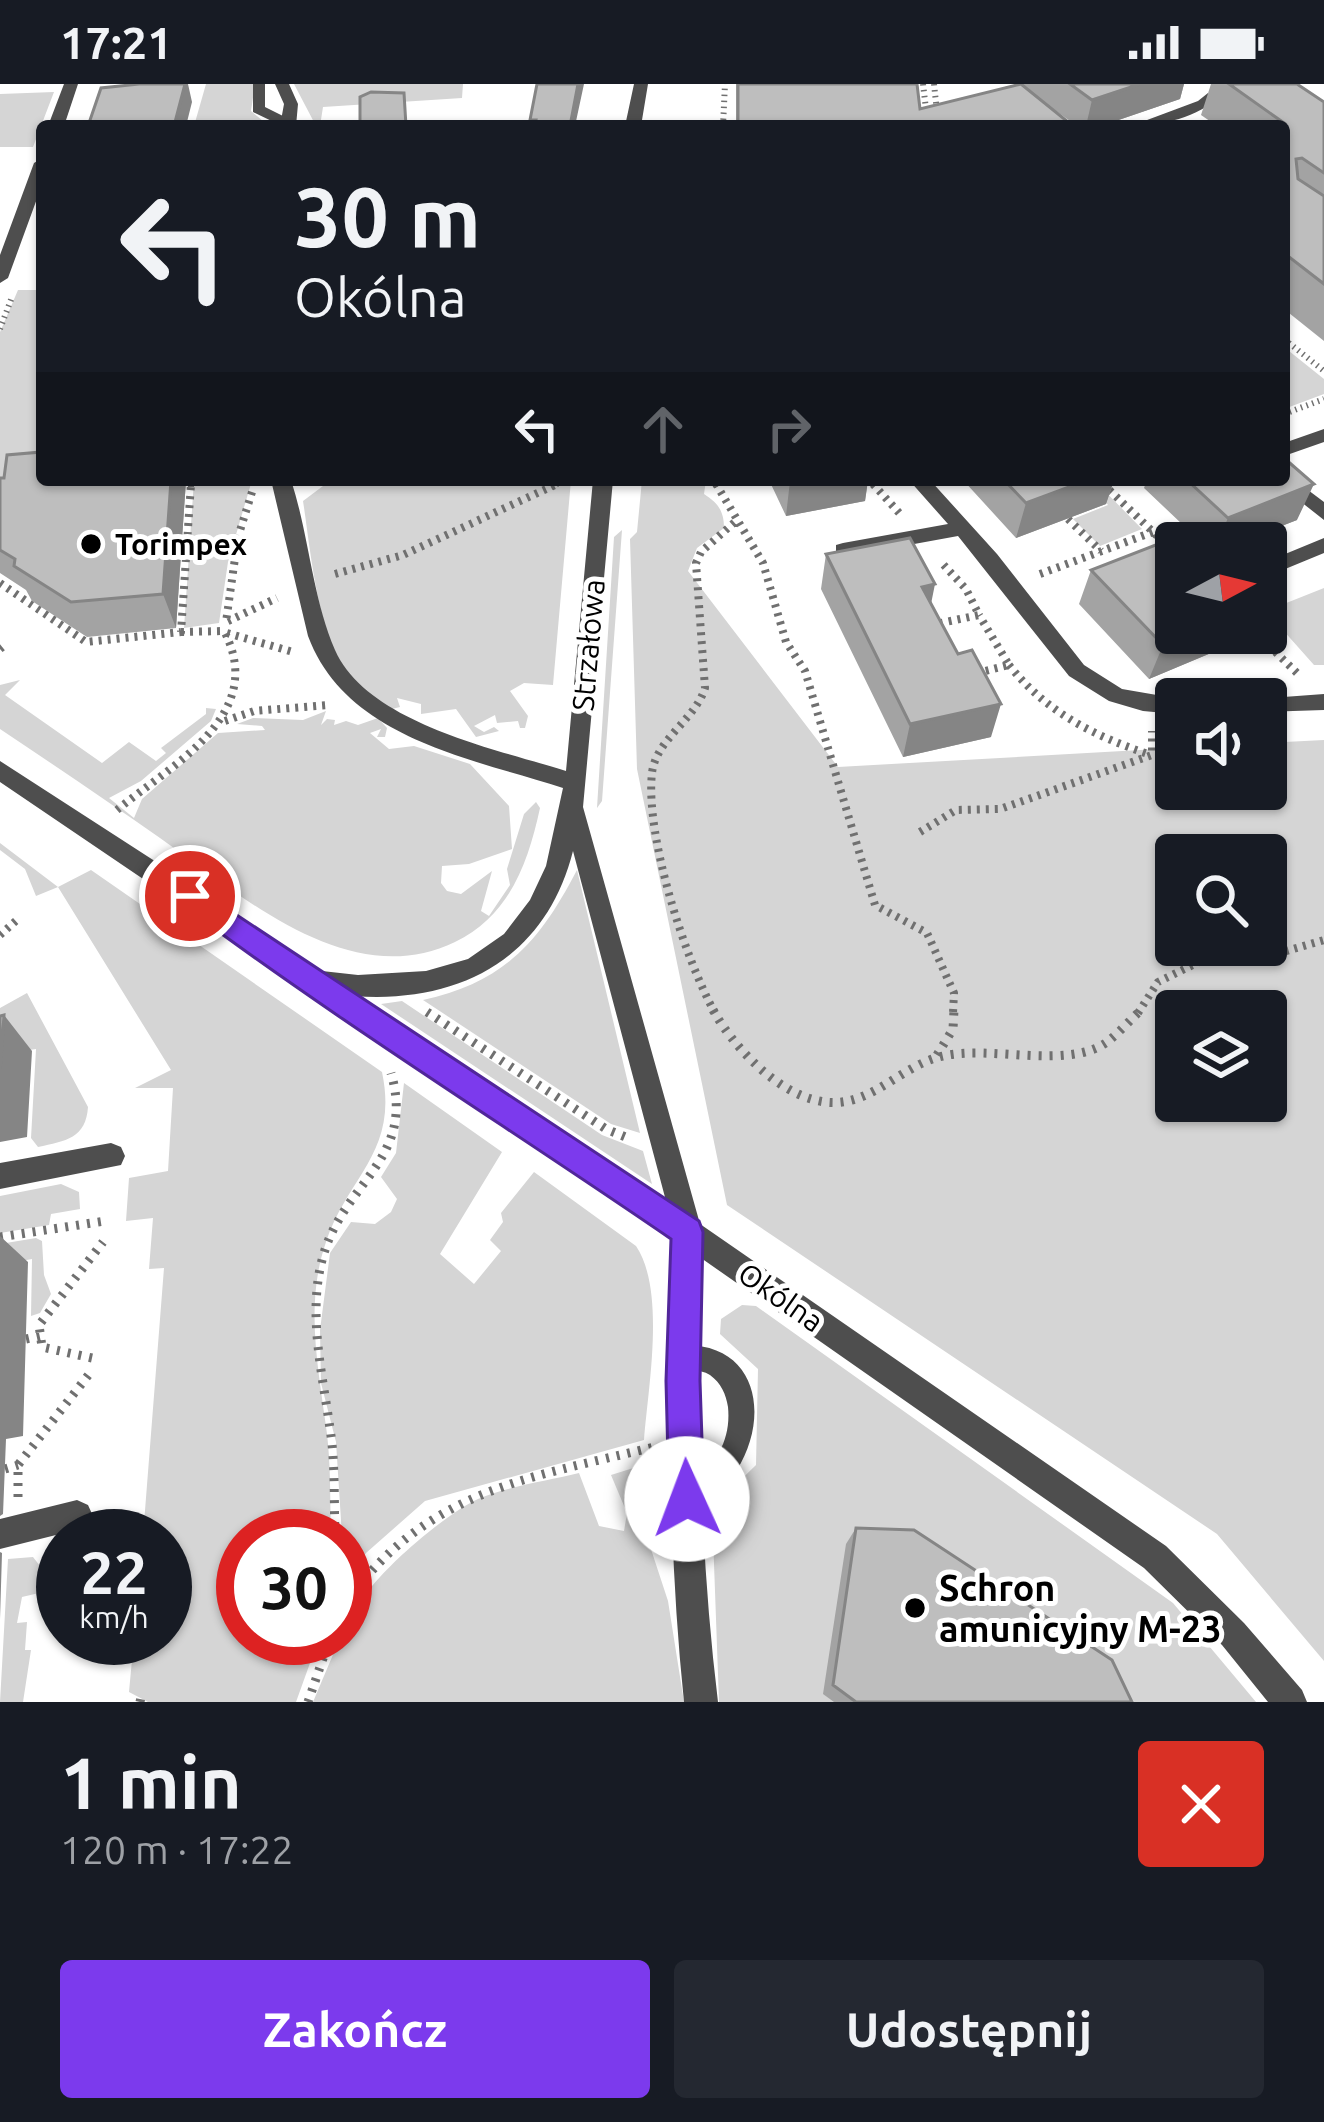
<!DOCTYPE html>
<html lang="pl">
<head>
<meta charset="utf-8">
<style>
  :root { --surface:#171b24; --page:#242831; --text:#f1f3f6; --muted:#9ea1a6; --accent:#7c3aed }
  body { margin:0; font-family:Ubuntu,sans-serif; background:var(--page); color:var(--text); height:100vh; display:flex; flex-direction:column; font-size:45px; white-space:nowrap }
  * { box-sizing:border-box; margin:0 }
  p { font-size:39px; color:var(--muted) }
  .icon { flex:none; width:66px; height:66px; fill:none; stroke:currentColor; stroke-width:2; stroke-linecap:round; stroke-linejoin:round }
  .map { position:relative; height:1618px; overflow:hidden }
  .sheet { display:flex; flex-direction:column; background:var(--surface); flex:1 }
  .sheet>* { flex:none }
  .hud { position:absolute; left:36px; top:36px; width:1254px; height:366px; border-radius:12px; box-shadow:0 3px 9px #0004; background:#171b24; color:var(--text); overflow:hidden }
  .needle { width:78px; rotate:83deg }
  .fabs { position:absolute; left:1155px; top:438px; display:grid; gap:24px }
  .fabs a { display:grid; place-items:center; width:132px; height:132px; border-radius:12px; background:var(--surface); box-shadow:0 3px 9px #0004; font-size:60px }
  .speed { position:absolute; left:36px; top:1425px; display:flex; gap:24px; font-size:60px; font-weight:700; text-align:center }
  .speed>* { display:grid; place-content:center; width:156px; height:156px; border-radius:50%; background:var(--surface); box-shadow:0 3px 9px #0004; line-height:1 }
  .speed small { font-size:30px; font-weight:400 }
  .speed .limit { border:18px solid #d22; background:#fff; color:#111 }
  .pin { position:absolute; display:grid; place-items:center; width:102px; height:102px; color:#fff; margin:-51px; border:6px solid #fff; border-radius:50%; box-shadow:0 3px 12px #0007 }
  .me { position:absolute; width:132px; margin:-66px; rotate:358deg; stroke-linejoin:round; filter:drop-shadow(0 0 9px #0008) }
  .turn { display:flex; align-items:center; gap:42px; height:252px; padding:0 60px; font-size:54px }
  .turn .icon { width:156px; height:156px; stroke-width:2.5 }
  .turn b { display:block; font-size:84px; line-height:102px }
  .lanes { display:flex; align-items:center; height:114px; padding:0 60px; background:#0003; justify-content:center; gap:60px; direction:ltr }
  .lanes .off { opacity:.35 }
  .round { display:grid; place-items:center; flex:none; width:126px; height:126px; border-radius:12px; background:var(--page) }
  .summary { display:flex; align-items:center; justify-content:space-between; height:204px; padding:0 60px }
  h1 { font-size:72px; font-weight:700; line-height:90px }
  .cta { display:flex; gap:24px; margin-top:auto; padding:24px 60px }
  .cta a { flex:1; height:138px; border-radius:12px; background:var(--accent); color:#fff; font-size:48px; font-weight:700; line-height:138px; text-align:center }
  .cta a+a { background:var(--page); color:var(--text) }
  .status { display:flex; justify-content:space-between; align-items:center; height:84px; padding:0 60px; background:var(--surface); direction:ltr }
  .status svg { height:33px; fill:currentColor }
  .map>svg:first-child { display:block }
  .green { fill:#d5d5d5; fill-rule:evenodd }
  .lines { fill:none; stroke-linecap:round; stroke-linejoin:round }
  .path-far2 { stroke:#707070; stroke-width:6; stroke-dasharray:1.5 4.5; stroke-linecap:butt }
  .path-far1 { stroke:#707070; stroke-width:8; stroke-dasharray:3 6; stroke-linecap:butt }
  .path { stroke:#707070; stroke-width:9; stroke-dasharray:3 8; stroke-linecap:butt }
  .lane { fill:#4e4e4e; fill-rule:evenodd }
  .street { fill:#4e4e4e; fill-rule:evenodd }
  .wall { fill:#a3a3a3 }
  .shaded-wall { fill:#858585 }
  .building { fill:#bebebe; stroke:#858585; stroke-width:3 }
  .route { fill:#7c3aed; stroke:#51269a; stroke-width:3 }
  .poi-dot { fill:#000; stroke:#fff; stroke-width:4.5 }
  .labels { text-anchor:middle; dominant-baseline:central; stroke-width:10; stroke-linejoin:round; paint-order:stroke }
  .poi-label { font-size:30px; font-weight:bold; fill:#000; stroke:#fff; text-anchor:start }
  .street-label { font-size:30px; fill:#000; stroke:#fff }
  .near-poi-label { font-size:36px; font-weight:bold; fill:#000; stroke:#fff; text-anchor:start }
</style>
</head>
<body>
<div class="status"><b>17:21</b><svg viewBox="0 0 49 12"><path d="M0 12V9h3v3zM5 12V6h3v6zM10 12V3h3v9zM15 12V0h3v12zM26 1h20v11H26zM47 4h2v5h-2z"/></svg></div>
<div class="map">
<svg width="1324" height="1618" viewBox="0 0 1324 1618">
  <rect width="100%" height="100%" fill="#fff"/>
  <!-- green -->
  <path class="green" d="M206 0H255L251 27 263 37 254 42H194Z
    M294 0H463L462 14 323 23 320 42H316Z
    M54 8 33 63H0V10Z
    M18 206H42V396L0 409V248Z
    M1284 263 1324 295V310L1284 325Z
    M194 396H252L228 478 219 539 184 544Z
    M331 396H571L553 601 524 599 510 607 528 632 525 644H520L518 637 497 639 495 631 474 642 484 648 494 643 499 647 476 653 456 625 421 630V620L397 614 400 623 392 625C380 617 363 609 353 598 318 559 311 468 303 417Z
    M642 396H706L704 410C718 419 724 427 724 444L697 464 688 487 838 683 1176 664V705H1266V659L1324 656V1577L1217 1450 727 1121 637 685 630 455 637 448ZM1176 771H1266V861H1176ZM1176 927H1266V1017H1176Z
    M1085 396H1094L1142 445 1100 462 1073 435 1108 421Z
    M622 446 602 717 597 724 614 453Z
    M1324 504V581H1314L1266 527Z
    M20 596 5 611 102 679 129 658 156 677 166 669 161 664 206 630V624L216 625 211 637 141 697 109 714 134 734 142 715 218 649 265 646 262 642 237 640 253 634 303 636 326 627 321 641 327 635 335 636 334 641 346 637 358 641 378 634 387 644 385 653H377L381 645 370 649 389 665 414 662 470 680 509 722 512 765 469 780 442 782 441 799 447 807 461 810 492 787 481 827 489 832 510 801 507 785 524 730 536 718 540 724C528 779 510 831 455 858 349 909 242 812 160 754 107 717 54 681 0 645V601Z
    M0 759 58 803 91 786 382 988C399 1068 348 1092 326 1158 304 1221 319 1287 327 1350 331 1384 330 1418 331 1452H243V1554H319L296 1618H148L129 1608 134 1554H165V1452H143L164 1184 149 1185 153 1134 126 1137 129 1094 168 1087 173 1004H135L171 986 58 803 36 812 25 785 0 766Z
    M577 786 640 1049 611 1040 423 916C505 898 540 857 577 786Z
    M27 909 88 1023C86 1054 66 1057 38 1063L31 1054 36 965 0 970V924Z
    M402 917 602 1051 643 1067 652 1100 381 920Z
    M404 999 502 1068 440 1170 474 1200 501 1167 490 1156 503 1138 501 1129 534 1088 636 1162C666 1207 648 1303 644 1356L425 1417 366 1469 345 1499 336 1358 321 1299 320 1246 330 1169 351 1138 375 1140 391 1128 397 1115 381 1093 396 1069Z
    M61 1100 79 1108 80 1125 51 1130 49 1141 0 1149V1112Z
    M36 1154 42 1157 44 1191 51 1210 40 1229 31 1232 32 1175 0 1181V1160Z
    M742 1221 756 1222 1173 1519 1256 1618H719L712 1424 756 1381 758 1285 720 1250 721 1235Z
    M646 1380 647 1453 668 1517 684 1618H313L340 1554H345C345 1512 441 1432 478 1415 509 1402 547 1397 579 1389L599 1442 624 1447 627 1429 611 1391Z
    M33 1473 40 1482 39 1509 22 1513 17 1539 27 1538 25 1566H31L23 1618H0L8 1475Z"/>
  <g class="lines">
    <!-- path-far2 -->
    <path class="path-far2" d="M923 0 928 42
      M934 0 937 28
      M723 42 725 0
      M0 245 12 213
      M1284 255 1324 287
      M1284 330 1324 315
      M714 396 718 403
      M870 396 876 403
      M1099 396 1106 403
      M191 403V396
      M551 403 565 396"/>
    <!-- path-far1 -->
    <path class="path-far1" d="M716 400 763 479 786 558 805 587 875 821 927 849 954 909 953 929
      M873 400 901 431
      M1103 400 1176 470
      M252 408 238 453 226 538 277 514
      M1068 435 1101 467
      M335 490 403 471 557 400
      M1040 490 1153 448
      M0 499 86 558 181 548 191 400
      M931 541 979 531 966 505 940 477
      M181 548 225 547
      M227 549 293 568
      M1256 549 1298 590
      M0 565 6 560
      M1009 581C1047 629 1094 652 1151 671
      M977 589 1009 581 979 531
      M225 637 254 627 328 621
      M117 726C171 681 267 632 225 549
      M920 748 956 726 1000 725 1152 671V647
      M0 851 18 835
      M715 929C685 875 645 751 652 689 656 655 695 636 705 604L696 479 701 468 737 436
      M1138 929 1158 898 1211 872 1276 870 1324 856"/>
    <!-- path -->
    <path class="path" d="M713 926C733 962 774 1006 815 1016 867 1030 897 982 943 972 991 961 1068 986 1107 958 1119 949 1130 936 1141 926
      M427 928 606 1045 628 1054
      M937 971 953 945 954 926
      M0 1153 105 1137
      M26 1255 40 1252
      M92 1274 42 1263 39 1241 103 1158
      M5 1385 18 1381
      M18 1413V1381L90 1289
      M335 1452C334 1422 335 1391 332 1360 325 1298 305 1231 324 1169 345 1098 416 1074 391 989
      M345 1521C423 1407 528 1394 654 1363
      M140 1618 141 1613
      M308 1618 330 1554"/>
    <!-- lane -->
    <path class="lane" d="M253 0H265V23L293 37V42H282L253 28Z
      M683 1261C785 1259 770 1394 687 1429L677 1425 673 1415C678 1404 683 1403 693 1396 718 1378 731 1354 728 1323 726 1310 721 1299 710 1291 699 1284 686 1288 674 1283L670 1274 674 1265Z"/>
    <!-- street -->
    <path class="street" d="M64 0H78L64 42H48Z
      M275 0H289L298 20 296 42H280L284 20Z
      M634 0H648L641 42H625Z
      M1208 9 1220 12C1199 33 1161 42 1131 42L1198 17Z
      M42 74V101L8 194 0 199V171L34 79Z
      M1324 345V358L1284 372V359Z
      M1284 388 1324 418V436L1277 399 1284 396Z
      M271 396H291C309 451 312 512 335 566 367 639 496 665 566 687L593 396H613L583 723 700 1140 1166 1462 1244 1539 1302 1606 1307 1618H1268L1222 1561 1144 1484 701 1174C697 1322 700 1470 718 1618H684C668 1464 668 1310 674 1155L0 698V677L198 805 313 886 358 891 426 887 468 875 504 850 530 816 546 782 563 704C470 674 346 654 308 552ZM573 767 666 1117 354 912C460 920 546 874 573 767Z
      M909 396H930L997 470 1084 581 1122 605 1180 615H1176V630L1143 627 1109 617 1069 592 958 452 843 473 836 471V461L843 459 948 440Z
      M1324 454V469L1266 493V478Z
      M1324 610V626L1266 628V615H1258Z
      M111 1059 121 1063 125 1072 121 1081 0 1105V1079Z
      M77 1416 88 1421 93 1432 88 1443 0 1465V1435Z"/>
  </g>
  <!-- wall -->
  <path class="wall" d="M736 0H917L920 25 1017 0H1184L1180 15 1101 42H1077L1042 17 1073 42H736Z
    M1211 0H1297L1324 18V257L1284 225V42H1217L1201 31Z
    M0 394 42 396H186L176 544 87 553 32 517 26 506 0 489Z
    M769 396H868L865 417 786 432Z
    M963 396H1114L1106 420 1016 454Z
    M1147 396H1284L1297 436 1238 459H1202L1144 404Z
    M826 470 931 520 991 653 903 673 821 505Z
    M1091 486 1176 549H1246L1242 556 1149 595 1079 520Z
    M856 1444 1132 1618H834L823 1610 846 1460Z"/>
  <!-- shaded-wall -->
  <path class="shaded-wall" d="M179 0H188L192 18 186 42H174Z
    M578 0H584L575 42H570Z
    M1140 0H1184L1180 15 1101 42H1086L1092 16Z
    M171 396H186L176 544 163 510Z
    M868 396 865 417 786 432 790 397Z
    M1088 396H1114L1106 420 1016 454 1026 419Z
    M1314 400 1297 436 1238 459H1217L1228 434Z
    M935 500 928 535 922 503Z
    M1193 549H1246L1242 556 1149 595 1163 561Z
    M1001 620 991 653 903 673 910 640Z
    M4 931 32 967 27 1053 0 1058V989Z
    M0 1152 28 1178 23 1352 6 1355 3 1430 0 1432Z
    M0 1468 2 1469 0 1535Z"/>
  <!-- building -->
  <path class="building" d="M139 0H185L174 42H88L101 4Z
    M537 0H578L570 42H535L536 36H530Z
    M738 0H917L920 25 1021 0 1073 42 875 40V42H738Z
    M1070 0H1140L1092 16Z
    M1229 0H1297L1324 18V89L1302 74 1296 75 1298 95 1324 112V200L1284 169V42H1273L1284 39Z
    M371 8 404 9 406 42H360V13Z
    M42 368V396H171L163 510 71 518 14 482 15 475 0 466V394H4L7 371Z
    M1284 374 1314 400 1228 434 1187 396H1284Z
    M1004 396H1088L1026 419Z
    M1184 450 1194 459H1176V549H1193L1163 561 1091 486Z
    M910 454 935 500 922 503 958 570 972 566 1001 620 910 640 826 470Z
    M4 931 0 989V932Z
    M856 1444 914 1446 1112 1576 1132 1618H856L833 1601Z"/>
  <!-- route -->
  <path class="route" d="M190 800 699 1137 703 1148 700 1297 704 1415 699 1427 687 1432 674 1427 669 1415 666 1297 671 1155C508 1043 339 938 181 820L177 812 181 804Z"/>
  <!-- markers -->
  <g class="poi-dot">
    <circle cx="91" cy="460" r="12"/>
    <circle cx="915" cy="1524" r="12"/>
  </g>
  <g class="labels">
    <!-- poi labels -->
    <g class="poi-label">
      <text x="115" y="460">Torimpex</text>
    </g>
    <!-- street labels -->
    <g class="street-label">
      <text transform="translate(588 561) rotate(-85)">Strzałowa</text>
      <text transform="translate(781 1213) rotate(35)">Okólna</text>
    </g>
    <!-- near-poi labels -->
    <g class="near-poi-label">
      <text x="939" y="1503">Schron<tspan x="939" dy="41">amunicyjny M-23</tspan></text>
    </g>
  </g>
</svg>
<div class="fabs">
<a><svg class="needle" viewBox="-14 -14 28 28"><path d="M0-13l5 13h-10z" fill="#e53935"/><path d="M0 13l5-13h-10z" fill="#9ea1a6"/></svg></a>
<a><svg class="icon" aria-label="sound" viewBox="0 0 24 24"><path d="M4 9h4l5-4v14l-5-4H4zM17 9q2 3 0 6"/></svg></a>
<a><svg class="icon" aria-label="search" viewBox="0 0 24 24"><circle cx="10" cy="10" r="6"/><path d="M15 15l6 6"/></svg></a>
<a><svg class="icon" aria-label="layers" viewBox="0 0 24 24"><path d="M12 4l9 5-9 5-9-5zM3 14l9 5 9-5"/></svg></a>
</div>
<div class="speed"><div>22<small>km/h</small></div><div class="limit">30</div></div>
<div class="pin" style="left:190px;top:812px;background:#d93025"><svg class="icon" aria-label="arrive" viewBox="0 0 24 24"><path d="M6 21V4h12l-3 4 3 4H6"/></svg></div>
<svg class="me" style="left:687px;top:1415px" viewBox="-20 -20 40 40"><circle r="19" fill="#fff"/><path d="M0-13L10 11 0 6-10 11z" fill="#7c3aed"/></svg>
<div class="hud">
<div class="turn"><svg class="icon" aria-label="left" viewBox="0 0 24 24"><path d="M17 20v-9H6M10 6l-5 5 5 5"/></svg><div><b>30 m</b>Okólna</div></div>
<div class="lanes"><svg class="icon" aria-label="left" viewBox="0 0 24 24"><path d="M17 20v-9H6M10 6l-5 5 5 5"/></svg><svg class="icon off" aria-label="ahead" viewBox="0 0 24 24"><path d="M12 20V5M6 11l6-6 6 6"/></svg><svg class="icon off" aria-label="right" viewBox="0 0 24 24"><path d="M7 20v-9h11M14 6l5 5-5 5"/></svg></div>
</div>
</div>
<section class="sheet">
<div class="summary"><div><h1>1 min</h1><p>120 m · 17:22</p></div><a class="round" style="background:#d93025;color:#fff"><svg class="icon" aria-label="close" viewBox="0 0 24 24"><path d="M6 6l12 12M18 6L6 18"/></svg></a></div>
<div class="cta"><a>Zakończ</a><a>Udostępnij</a></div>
</section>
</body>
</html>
